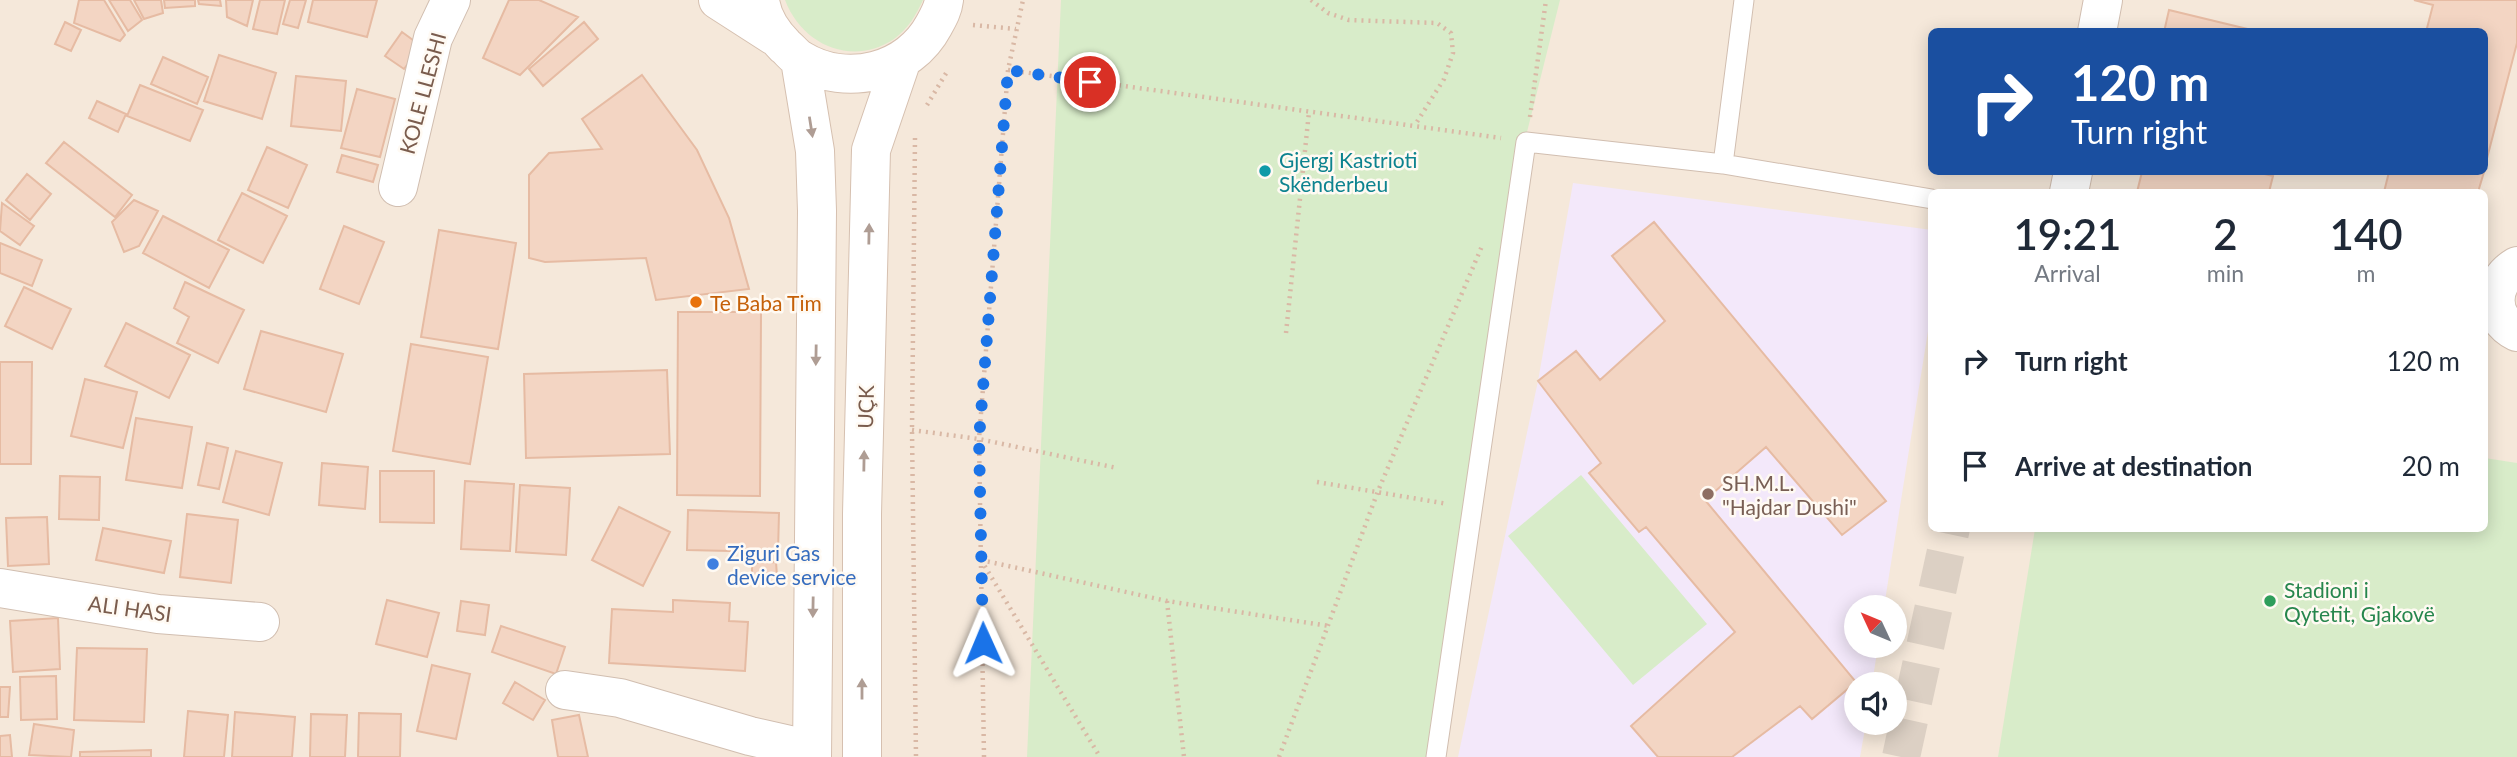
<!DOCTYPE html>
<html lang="en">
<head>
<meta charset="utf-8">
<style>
  :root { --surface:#fff; --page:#f6f6f7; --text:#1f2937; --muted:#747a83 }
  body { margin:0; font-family:Lato,sans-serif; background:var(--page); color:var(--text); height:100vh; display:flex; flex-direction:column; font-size:26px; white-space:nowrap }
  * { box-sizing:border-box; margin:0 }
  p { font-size:23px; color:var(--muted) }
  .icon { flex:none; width:38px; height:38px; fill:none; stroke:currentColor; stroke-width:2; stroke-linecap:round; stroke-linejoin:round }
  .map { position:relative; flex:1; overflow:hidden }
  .side { position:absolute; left:1928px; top:189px; width:560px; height:343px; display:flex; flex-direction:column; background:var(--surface); border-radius:10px; box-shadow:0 4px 18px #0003 }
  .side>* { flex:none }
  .guide { position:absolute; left:1928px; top:28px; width:560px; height:147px; border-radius:10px; box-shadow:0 4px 18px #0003; background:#1a4fa0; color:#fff; overflow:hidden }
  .needle { width:46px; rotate:314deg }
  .buttons { position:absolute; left:1844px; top:595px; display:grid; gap:14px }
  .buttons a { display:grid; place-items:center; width:63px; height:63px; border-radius:50%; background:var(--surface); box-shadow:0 4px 18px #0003; font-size:35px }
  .pin { position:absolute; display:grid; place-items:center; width:60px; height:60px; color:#fff; margin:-30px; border:4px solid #fff; border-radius:50%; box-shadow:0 2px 7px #0007 }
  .me { position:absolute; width:77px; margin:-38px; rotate:359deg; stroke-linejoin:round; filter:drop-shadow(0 0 5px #0008) }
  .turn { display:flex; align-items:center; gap:24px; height:147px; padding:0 28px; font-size:32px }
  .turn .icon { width:91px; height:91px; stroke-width:2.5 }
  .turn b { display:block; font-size:49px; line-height:60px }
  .eta { display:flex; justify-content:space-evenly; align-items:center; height:119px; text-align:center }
  .eta b { font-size:42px; font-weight:600; line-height:49px }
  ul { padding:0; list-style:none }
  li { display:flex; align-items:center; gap:21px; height:105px; padding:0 28px }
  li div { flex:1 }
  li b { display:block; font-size:26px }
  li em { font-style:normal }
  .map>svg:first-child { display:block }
  .residential { fill:#f5e8da; fill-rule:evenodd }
  .education { fill:#f3e8fa }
  .green { fill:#d8ecc9 }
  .building { fill:#f3d5c3; stroke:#e6bba3; stroke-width:2 }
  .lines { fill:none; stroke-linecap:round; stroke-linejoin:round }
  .street-tunnel { stroke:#dcd0c4; stroke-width:38; stroke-dasharray:38 19; stroke-linecap:butt }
  .lane-casing { stroke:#d1beb0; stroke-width:21 }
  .street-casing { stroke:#d1beb0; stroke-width:40 }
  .secondary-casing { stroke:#d6c0b0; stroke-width:40 }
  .path { stroke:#d9b8a5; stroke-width:4.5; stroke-dasharray:2 5; stroke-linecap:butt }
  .lane { stroke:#fff; stroke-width:19 }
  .street { stroke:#fff; stroke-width:38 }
  .secondary { stroke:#fff; stroke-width:38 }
  .oneway { fill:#af9d94 }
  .route { stroke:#1a73e8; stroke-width:12; stroke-dasharray:0 21.6 }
  .culture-dot { fill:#0f9aa8; stroke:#fffaf3; stroke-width:2.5 }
  .food-dot { fill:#e8710a; stroke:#fffaf3; stroke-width:2.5 }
  .education-dot { fill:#8d6e63; stroke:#fffaf3; stroke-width:2.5 }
  .shop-dot { fill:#3f7fe0; stroke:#fffaf3; stroke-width:2.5 }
  .leisure-dot { fill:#2e9e5b; stroke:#fffaf3; stroke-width:2.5 }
  .labels { text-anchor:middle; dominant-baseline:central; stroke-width:5; stroke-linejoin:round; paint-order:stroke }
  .street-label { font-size:21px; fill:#7a5c4d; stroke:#fffaf3 }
  .culture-label { font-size:21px; fill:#0d838f; stroke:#fffaf3; text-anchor:start }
  .food-label { font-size:21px; fill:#c56008; stroke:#fffaf3; text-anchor:start }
  .education-label { font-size:21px; fill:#785e54; stroke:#fffaf3; text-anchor:start }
  .shop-label { font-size:21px; fill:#366cbe; stroke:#fffaf3; text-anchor:start }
  .leisure-label { font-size:21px; fill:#27864d; stroke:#fffaf3; text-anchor:start }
</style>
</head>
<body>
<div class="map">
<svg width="2517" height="757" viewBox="0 0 2517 757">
  <rect width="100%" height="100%" fill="#fdf6ec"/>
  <!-- residential -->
  <path class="residential" d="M0 0H2517V757H0ZM1932 32H2485V172H1932ZM1932 192H2485V528H1932ZM1857 607H1895V646H1857ZM1857 684H1895V723H1857Z"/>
  <!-- education -->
  <path class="education" d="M1573 183 1932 230V306L1884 607H1857V646H1878L1872 684H1857V723H1866L1860 757H1458L1538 381Z"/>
  <!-- green -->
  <path class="green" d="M785 0H923C916 15 908 29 894 39 852 67 802 45 785 0Z
    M1061 0H1560L1519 164 1431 757H1027Z
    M2485 458 2517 463V757H1998L2035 529 2485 528Z
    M1581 475 1707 624 1633 685 1508 536Z"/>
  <!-- building -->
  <path class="building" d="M79 0H104L125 35 120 41 74 23Z
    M109 0H130L142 20 128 31Z
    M134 0H161L163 13 144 19Z
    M164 0H195V6L165 8Z
    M198 0H220L221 6 199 4Z
    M226 0H253L247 26 227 17Z
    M260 0H285L277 34 253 29Z
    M290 0H306L298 28 283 24Z
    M313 0H377L367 37 308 22Z
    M509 0H539L578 17 520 75 483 58Z
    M2414 0H2517V43L2485 166V32H2426L2433 5Z
    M2169 10 2260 32H2164Z
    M65 22 81 30 71 51 55 44Z
    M584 22 598 39 543 86 529 69Z
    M402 32 421 46 404 69 385 56Z
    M219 55 276 73 262 119 204 101Z
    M163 57 208 77 197 104 151 84Z
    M642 75 697 150 729 218 749 289 656 300 646 258 545 262 529 258V175L549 153 602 149 582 119Z
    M296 76 346 81 341 131 291 126Z
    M140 85 203 110 190 141 127 116Z
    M357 89 395 99 380 157 341 148Z
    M97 101 126 114 118 132 89 118Z
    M64 142 132 195 115 217 46 163Z
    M267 147 307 165 288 208 248 190Z
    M342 155 378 165 373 182 337 172Z
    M2142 172H2256L2273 176 2269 192H2137Z
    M2389 172H2484L2478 192H2384Z
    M27 174 51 194 30 220 6 200Z
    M242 193 287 216 263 263 218 240Z
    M134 200 158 211 139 246 124 252 112 222Z
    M2 203 34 226 20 245 0 231Z
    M163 216 229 250 209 288 143 253Z
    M1654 222 1886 501 1842 535 1766 447 1705 500 1856 682 1812 719 1800 706 1732 757H1658L1631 726 1735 632 1646 527 1639 532 1589 473 1601 463 1538 381 1576 351 1600 380 1665 321 1612 256Z
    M344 226 384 242 359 304 320 289Z
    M439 230 516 243 498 349 421 337Z
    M0 243 42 260 32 286 0 273Z
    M185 282 244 310 218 363 177 343 189 317 174 308Z
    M24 287 71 309 52 349 5 326Z
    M678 312H761L760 496 677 495Z
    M126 323 190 355 169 398 105 366Z
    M261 331 343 354 326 412 244 389Z
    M411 344 488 357 470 464 393 451Z
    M0 362H32L31 464H0Z
    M667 370 670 454 526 458 524 374Z
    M85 379 137 392 123 448 71 436Z
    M136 418 192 427 182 488 126 480Z
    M207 443 228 448 219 489 198 485Z
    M236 451 282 463 269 515 223 502Z
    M322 463 368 467 365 509 319 505Z
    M380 471H434V523L380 522Z
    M60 476 100 477 99 520 59 519Z
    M465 481 514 484 510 551 461 549Z
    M520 485 570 488 566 555 516 552Z
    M619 507 670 532 643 586 592 560Z
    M688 510 779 513 778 552 687 550Z
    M187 514 238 520 231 583 180 577Z
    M47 517 49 564 8 566 6 518Z
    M103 528 171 541 164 573 96 560Z
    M776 562 777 576 752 577V563Z
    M387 600 439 613 427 657 376 644Z
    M673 600 730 603 729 621 748 622 745 671 609 663 612 609 673 612Z
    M461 601 489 605 485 635 457 631Z
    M58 618 60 669 13 672 10 621Z
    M501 626 565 647 556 674 492 652Z
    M77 648 147 649 144 722 74 720Z
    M432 665 470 674 456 739 417 731Z
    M56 676 57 719 21 720 20 677Z
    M515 682 545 700 533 720 503 703Z
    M0 687H10L8 717H0Z
    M188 711 228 715 224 757H184Z
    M235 712 295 717 292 757H232Z
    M359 713 401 714 400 757H358Z
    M311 714 347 715 345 757H310Z
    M579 715 588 757H558L552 720Z
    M34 724 74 730 71 757 29 755Z
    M10 735 12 757H0V736Z
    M151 750V757H80V752Z"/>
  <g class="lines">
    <!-- street-tunnel -->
    <path class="street-tunnel" d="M1901 757 1951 528"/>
    <!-- lane casing -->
    <g class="lane-casing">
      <path id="lane" d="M1723 164 1932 199
        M1436 757 1526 142 1723 164 1744 0"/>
    </g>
    <!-- street casing -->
    <g class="street-casing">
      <path id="street" d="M2097 32 2103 0
        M398 187 433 38 451 0
        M2069 192 2073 172
        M2517 266C2490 282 2487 317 2517 332
        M0 588 158 614 260 622
        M565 690 620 698 750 736 812 750"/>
    </g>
    <!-- secondary casing -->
    <g class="secondary-casing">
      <path id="secondary" d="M718 0 774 36
        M760 0C762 17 773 34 785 46 790 50 795 57 801 60 847 88 909 72 934 25 939 16 943 9 944 0
        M800 60 815 151 817 211 812 757
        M862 757V514L871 150 901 62"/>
    </g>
    <!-- path -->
    <path class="path" d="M1311 0 1328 13 1349 20 1437 23 1451 33 1453 53 1444 79 1415 125
      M973 25 1016 29
      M1008 70 1501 138
      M927 105 948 70
      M1530 117 1546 0
      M915 138 912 430 916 757
      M1286 333 1309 112
      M912 430 979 439 1117 468
      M1317 482 1448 504
      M981 560 1167 601 1329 626
      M981 560 1100 757
      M1167 601 1184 757
      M984 757 979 439 1008 70 1023 0
      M1279 757 1378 491 1482 246"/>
    <!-- lane -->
    <use href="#lane" class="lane"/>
    <!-- street -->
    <use href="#street" class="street"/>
    <!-- secondary -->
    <use href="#secondary" class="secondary"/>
  </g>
  <!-- one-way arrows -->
  <defs><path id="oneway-solid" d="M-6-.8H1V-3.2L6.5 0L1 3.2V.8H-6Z" transform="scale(1.75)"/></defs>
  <g class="oneway">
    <use href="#oneway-solid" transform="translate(811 127) rotate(81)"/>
    <use href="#oneway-solid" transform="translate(869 234) rotate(-89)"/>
    <use href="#oneway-solid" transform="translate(816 355) rotate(91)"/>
    <use href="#oneway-solid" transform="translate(864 461) rotate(-89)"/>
    <use href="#oneway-solid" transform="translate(813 607) rotate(91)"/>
    <use href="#oneway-solid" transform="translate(862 689) rotate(-90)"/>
  </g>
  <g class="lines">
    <!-- route -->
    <path class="route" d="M983 643 979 439 1008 70 1090 82"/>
  </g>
  <!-- markers -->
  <circle class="culture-dot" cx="1265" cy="171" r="7"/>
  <circle class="food-dot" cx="696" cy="302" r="7"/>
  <circle class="education-dot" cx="1708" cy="494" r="7"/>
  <circle class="shop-dot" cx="713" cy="564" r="7"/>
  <circle class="leisure-dot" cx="2270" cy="601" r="7"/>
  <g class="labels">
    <!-- street labels -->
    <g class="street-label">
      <text transform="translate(422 93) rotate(-75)">KOLE LLESHI</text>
      <text transform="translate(865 407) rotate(-89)">UÇK</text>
      <text transform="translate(130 608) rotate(8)">ALI HASI</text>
    </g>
    <!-- culture labels -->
    <g class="culture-label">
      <text x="1279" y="159">Gjergj Kastrioti<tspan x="1279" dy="24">Skënderbeu</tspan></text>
    </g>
    <!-- food labels -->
    <g class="food-label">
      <text x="710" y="302">Te Baba Tim</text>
    </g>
    <!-- education labels -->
    <g class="education-label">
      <text x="1722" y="482">SH.M.L.<tspan x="1722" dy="24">"Hajdar Dushi"</tspan></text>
    </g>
    <!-- shop labels -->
    <g class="shop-label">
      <text x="727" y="552">Ziguri Gas<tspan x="727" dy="24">device service</tspan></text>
    </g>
    <!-- leisure labels -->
    <g class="leisure-label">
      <text x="2284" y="589">Stadioni i<tspan x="2284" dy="24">Qytetit, Gjakovë</tspan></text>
    </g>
  </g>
</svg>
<div class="buttons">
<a><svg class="needle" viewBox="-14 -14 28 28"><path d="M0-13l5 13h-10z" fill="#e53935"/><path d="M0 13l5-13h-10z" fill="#747a83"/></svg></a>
<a><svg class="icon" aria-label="sound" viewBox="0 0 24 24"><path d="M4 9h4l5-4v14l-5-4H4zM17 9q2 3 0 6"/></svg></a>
</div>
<div class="pin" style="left:1090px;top:82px;background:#d93025"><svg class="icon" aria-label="arrive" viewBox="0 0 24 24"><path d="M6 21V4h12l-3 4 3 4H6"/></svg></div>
<svg class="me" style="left:983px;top:643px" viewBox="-20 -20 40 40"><path d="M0-17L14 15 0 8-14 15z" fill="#1a73e8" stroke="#fff" stroke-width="4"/></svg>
<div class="guide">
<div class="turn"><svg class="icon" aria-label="right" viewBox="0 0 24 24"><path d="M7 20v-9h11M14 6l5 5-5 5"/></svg><div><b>120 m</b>Turn right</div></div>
</div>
<section class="side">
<div class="eta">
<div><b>19:21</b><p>Arrival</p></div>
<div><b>2</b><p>min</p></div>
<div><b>140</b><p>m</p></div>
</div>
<ul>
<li><svg class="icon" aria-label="right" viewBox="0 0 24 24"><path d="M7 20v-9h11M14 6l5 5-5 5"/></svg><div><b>Turn right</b></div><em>120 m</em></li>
<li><svg class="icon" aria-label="arrive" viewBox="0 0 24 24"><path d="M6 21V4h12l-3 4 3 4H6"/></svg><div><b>Arrive at destination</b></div><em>20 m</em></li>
</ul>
</section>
</div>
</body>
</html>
